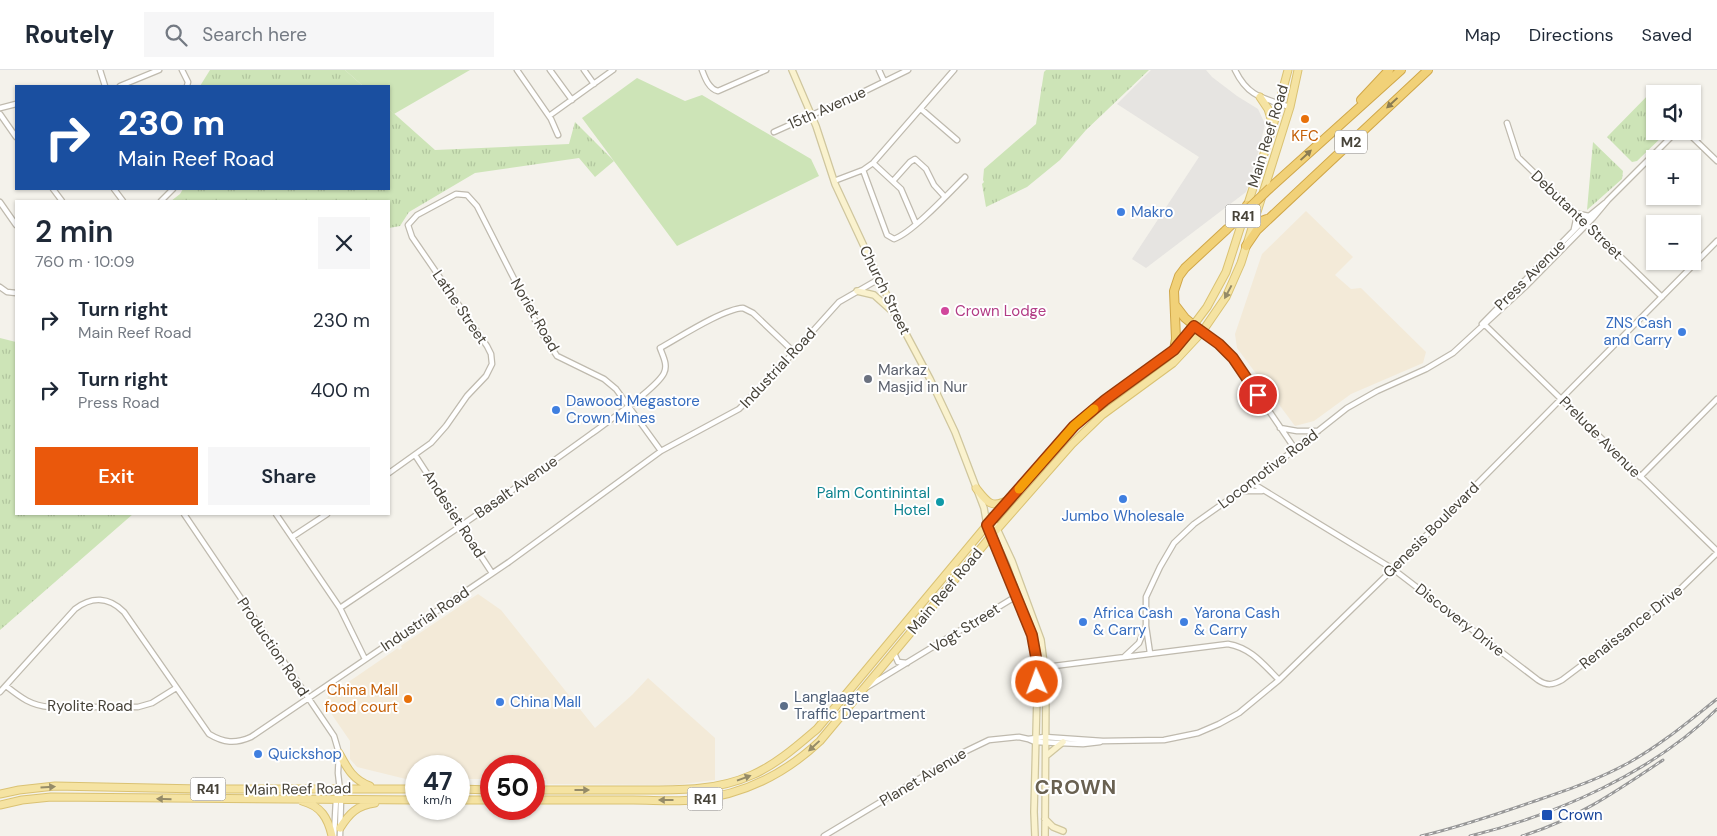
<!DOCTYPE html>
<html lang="en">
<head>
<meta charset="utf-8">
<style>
  :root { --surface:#fff; --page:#f6f6f7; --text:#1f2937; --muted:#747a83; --line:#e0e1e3; --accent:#ea580c }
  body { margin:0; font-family:"DM Sans",sans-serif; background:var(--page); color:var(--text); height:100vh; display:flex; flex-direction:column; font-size:19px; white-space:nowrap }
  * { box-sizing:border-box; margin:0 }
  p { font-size:16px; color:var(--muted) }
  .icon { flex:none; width:28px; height:28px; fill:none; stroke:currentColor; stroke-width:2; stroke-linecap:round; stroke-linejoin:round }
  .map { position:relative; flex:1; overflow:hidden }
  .details { position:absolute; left:15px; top:130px; width:375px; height:315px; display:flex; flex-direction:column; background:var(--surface); border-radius:0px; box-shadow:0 1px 4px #0004 }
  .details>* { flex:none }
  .hud { position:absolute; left:15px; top:15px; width:375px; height:105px; border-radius:0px; box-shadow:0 1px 4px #0004; background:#1a4fa0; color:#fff; overflow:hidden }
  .buttons { position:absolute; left:1646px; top:15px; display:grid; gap:10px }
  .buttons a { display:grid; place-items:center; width:55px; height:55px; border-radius:0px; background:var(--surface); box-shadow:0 1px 4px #0004; font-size:25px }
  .speed { position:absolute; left:405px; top:685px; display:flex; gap:10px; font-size:25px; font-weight:700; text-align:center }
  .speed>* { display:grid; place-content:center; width:65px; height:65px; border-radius:50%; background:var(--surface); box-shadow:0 1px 4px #0004; line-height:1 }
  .speed small { font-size:12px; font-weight:400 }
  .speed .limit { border:8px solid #d22; background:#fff; color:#111 }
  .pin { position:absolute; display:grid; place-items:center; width:42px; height:42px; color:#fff; margin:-21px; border:2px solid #fff; border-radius:50%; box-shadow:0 1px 5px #0007 }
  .me { position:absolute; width:55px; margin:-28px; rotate:358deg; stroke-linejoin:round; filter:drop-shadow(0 0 4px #0008) }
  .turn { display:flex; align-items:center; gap:18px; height:105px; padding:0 20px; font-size:22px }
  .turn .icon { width:65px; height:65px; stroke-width:2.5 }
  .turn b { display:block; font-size:35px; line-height:42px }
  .round { display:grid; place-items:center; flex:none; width:52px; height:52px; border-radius:0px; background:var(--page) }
  .summary { display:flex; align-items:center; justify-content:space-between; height:85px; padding:0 20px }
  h1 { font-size:30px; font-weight:600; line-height:38px }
  .button { display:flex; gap:10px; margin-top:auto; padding:10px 20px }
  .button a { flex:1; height:58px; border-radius:0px; background:var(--accent); color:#fff; font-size:20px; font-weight:600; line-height:58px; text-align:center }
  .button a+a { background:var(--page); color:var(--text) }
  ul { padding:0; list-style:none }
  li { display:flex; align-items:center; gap:15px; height:70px; padding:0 20px }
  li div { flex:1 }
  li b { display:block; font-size:19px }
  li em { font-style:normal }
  header { display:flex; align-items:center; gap:30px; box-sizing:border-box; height:70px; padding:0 25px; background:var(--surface); border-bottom:1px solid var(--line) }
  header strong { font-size:24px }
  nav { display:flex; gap:28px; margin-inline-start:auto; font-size:18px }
  .search { width:350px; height:45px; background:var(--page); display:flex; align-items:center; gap:12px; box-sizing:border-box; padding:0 18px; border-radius:0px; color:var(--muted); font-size:19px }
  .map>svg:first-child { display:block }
  .commercial { fill:#f3ead8 }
  .grass { fill:url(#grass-tufts) }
  .garden { fill:#cde4b7 }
  .parking { fill:#e6e4e1 }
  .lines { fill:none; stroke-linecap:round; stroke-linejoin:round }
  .street-casing { stroke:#bfbaae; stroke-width:7 }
  .secondary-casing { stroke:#cfc69e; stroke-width:8 }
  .primary-casing { stroke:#dac273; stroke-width:9 }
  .highway-casing { stroke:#d0a749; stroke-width:10 }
  .street { stroke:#fff; stroke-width:4.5 }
  .secondary { stroke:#faf2ce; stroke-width:5.5 }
  .primary { stroke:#f5e3a2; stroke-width:7 }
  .highway { stroke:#f1d178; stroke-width:8 }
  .rail-casing { stroke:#989898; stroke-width:3 }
  .rail { stroke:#fff; stroke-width:1; stroke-dasharray:4; stroke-linecap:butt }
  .highway-bridge-casing { stroke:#d0a749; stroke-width:10; stroke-linecap:butt }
  .highway-bridge { stroke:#f1d178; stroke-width:8 }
  .oneway { fill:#8b7c52 }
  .oneway2 { fill:#958b68 }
  .route-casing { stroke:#983908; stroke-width:12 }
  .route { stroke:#ea580c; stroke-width:9 }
  .slow { stroke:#f59e0b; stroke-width:9 }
  .food-dot { fill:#e8710a; stroke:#fff; stroke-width:2 }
  .shop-dot { fill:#3f7fe0; stroke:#fff; stroke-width:2 }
  .hotel-dot { fill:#d1479c; stroke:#fff; stroke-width:2 }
  .worship-dot { fill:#6b7280; stroke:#fff; stroke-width:2 }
  .culture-dot { fill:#0f9aa8; stroke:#fff; stroke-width:2 }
  .service-dot { fill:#5c6f8a; stroke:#fff; stroke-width:2 }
  .transit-dot { fill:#1a4fb4; stroke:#fff; stroke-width:2 }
  .labels { text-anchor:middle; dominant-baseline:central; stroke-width:4; stroke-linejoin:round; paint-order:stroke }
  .shield { fill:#fff; stroke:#7e7b74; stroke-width:1 }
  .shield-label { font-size:14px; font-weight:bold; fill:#474339 }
  .street-label { font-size:15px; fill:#474339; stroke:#fff }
  .food-label { font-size:15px; fill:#c56008; stroke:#fff }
  .shop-label { font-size:15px; fill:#366cbe; stroke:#fff; text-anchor:start }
  .hotel-label { font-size:15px; fill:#b23c85; stroke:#fff; text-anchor:start }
  .worship-label { font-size:15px; fill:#5b616d; stroke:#fff; text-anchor:start }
  .culture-label { font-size:15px; fill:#0d838f; stroke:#fff; text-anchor:end }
  .service-label { font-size:15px; fill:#4e5e75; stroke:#fff; text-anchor:start }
  .transit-label { font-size:15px; fill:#164399; stroke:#fff; text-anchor:start }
  .district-label { font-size:20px; font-weight:bold; letter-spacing:1px; fill:#696151; stroke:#fff }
</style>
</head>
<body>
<header>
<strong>Routely</strong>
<div class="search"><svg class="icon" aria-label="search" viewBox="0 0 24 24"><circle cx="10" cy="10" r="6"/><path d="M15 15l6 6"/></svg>Search here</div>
<nav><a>Map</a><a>Directions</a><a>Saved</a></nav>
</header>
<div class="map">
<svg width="1717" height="766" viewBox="0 0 1717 766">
  <defs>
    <pattern id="grass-tufts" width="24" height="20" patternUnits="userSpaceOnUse" patternTransform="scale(1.25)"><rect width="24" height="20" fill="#cde4b7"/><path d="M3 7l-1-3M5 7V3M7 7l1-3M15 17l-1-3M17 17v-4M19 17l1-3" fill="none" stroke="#b1c59e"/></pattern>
  </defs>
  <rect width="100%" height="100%" fill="#f4f2eb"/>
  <!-- commercial -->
  <path class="commercial" d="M1306 141 1353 187 1335 205 1351 219 1361 218 1426 282 1423 293 1351 324 1314 351 1295 356 1237 278 1235 264 1262 184Z
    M478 524 501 540 595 658 632 625 648 608 715 668V710L675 715 547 714 546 709H534V696H491V709H459V696H416V709H406L357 697 350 689V671L326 636 328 626 398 578 399 580 402 578 401 576 402 575Z"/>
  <!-- grass -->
  <path class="grass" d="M210 0H345L363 16H200Z
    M1046 0H1149L1086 60 1060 90 1027 117 986 137 982 114 984 112 983 110 984 99 1036 54 1044 2Z
    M1654 19 1659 24H1655V61H1668L1637 91 1632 92 1607 67Z
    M389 39 435 80 569 74 575 52 614 91 595 107 579 88 475 103 409 142 400 156 389 158V131H171L180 124 183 119H389Z
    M1593 72 1623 101 1622 109 1587 140Z
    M0 268 16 272V444H133L0 560Z"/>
  <!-- garden -->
  <path class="garden" d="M345 0H470L394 44 389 39V16H363Z
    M637 8 685 31 702 25 811 89 819 106 677 176 582 48Z"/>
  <!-- parking -->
  <path class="parking" d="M1151 0H1206L1212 7 1237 26 1258 39 1265 54 1252 108 1246 122 1146 198 1132 189 1199 87 1117 34Z"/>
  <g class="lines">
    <!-- street casing -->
    <g class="street-casing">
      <path id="street" d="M100 0 105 16
        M182 0 188 12 187 16
        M517 0 551 49 558 65
        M550 0 572 30
        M584 0 594 14
        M702 0C705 8 709 19 718 21L766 0
        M879 0 884 11
        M1235 0C1248 27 1263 28 1290 37
        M120 16 159 0
        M0 38 16 34
        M921 39 957 70
        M0 44 16 67
        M549 46 613 0
        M1507 53 1518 87 1662 227
        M774 62 861 23 908 0
        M873 93 901 119 916 154
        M863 100 887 165 894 169C912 163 949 123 965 107
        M834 111 863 100 873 93 954 0
        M893 111 910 92 915 89 926 99 934 115 945 127
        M53 119 62 131
        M114 119 123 131
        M161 131 173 119
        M0 132 16 155
        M1574 159 1576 150 1574 143 1589 146
        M0 217 7 222 16 223
        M1483 253 1717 481
        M1482 254 1583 151 1605 133
        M1202 262 1219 274 1233 288 1295 379
        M1280 358 1297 361H1318
        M415 385 492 503
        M389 403 431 373 446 356 467 326 486 306 492 294 491 284 487 276 412 167 408 155 417 145 456 124 467 125 477 136 541 262 557 286 604 309 616 319 661 381
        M1640 407 1717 329
        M1252 413 1393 499 1538 610C1547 616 1553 615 1562 610L1671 528 1717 483
        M1242 421H1262
        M184 444 334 666 339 683 338 703 341 729 340 766
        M276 444 340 538 365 589
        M292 467 327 444
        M340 538C425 481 508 424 591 364 606 353 657 318 664 303 668 295 663 286 660 278 680 267 723 239 743 238L753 243 794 282
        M894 583 898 592 907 593
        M1150 583 1146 556V527L1160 497 1174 473 1194 454 1252 413 1347 338 1377 321 1426 299 1453 283 1526 216 1593 148 1608 130 1674 64 1681 62 1691 66 1717 91
        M1124 587 1139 573 1145 558
        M1046 597 1228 574C1251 578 1263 594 1279 610
        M6 616C20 627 31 636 50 637H138L152 633 176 618
        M867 617 1023 522
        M0 622 75 539C92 526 109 527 124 542L209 664C224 673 235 674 251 667L509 492 661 381 739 339 775 303 839 232 879 209
        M1028 669 1045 667 1103 671 1164 670 1198 663 1219 654 1239 643 1279 610 1393 499 1717 171
        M334 766 336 729 339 719
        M824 766 962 683 989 670 1019 667 1028 669 1035 672 1083 674 1100 672"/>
    </g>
    <!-- secondary casing -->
    <g class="secondary-casing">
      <path id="secondary" d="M792 0 816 56 835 114 896 245 930 309 955 362 984 438 987 455 1029 556 1036 587 1037 626 1034 742 1035 766
        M857 221 874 225 893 242
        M991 446 1012 491 1041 570 1046 609 1045 766
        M1046 686 1063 672
        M1045 749 1053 757 1063 761"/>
    </g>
    <!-- primary casing -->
    <g class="primary-casing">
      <path id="primary" d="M1260 27 1268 39 1273 55
        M976 418C987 432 991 439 1008 430
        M339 683C347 698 353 710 370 716
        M459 719 491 720
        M534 720C567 720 600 720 633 720 674 720 714 722 752 705 777 694 797 676 817 659L987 455 1074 357 1105 330 1174 280 1180 273 1207 237 1226 202 1273 56 1288 0
        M0 724 19 720 55 716 201 719H416
        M459 730H491
        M534 730C567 730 600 730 633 730 653 730 674 732 694 730 743 725 785 704 820 671L992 465 1072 374 1102 345 1173 293 1202 262 1226 227 1241 193 1290 37 1298 0
        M302 731C321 736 328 748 332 766
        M0 735 22 730 51 727 416 730
        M340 758C349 744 357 735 375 733"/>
    </g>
    <!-- highway casing -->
    <g class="highway-casing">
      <path id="highway" d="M1361 30 1389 0
        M1270 118 1401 0
        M1247 135 1254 150 1259 152 1267 149
        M1246 176 1257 160 1428 0
        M1175 235 1185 248 1202 262
        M1174 280 1176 269 1174 221 1179 206 1185 198 1226 160"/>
    </g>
    <!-- street -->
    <use href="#street" class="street"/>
    <!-- secondary -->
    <use href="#secondary" class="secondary"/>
    <!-- primary -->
    <use href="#primary" class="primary"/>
    <!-- highway -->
    <use href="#highway" class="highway"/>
    <!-- rail casing -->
    <g class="rail-casing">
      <path id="rail" d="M1421 766C1460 757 1497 744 1535 731 1567 720 1600 709 1630 692 1662 674 1689 651 1717 629
        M1470 766C1556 745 1654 702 1717 639
        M1522 766C1575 750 1617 721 1663 690"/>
    </g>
    <!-- rail -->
    <use href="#rail" class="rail"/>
    <!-- highway-bridge casing -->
    <g class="highway-bridge-casing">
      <path id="highway-bridge" d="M1226 160 1270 118"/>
    </g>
    <!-- highway-bridge -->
    <use href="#highway-bridge" class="highway-bridge"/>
  </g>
  <!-- one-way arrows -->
  <defs><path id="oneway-solid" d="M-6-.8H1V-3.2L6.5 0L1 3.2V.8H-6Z" transform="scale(1.25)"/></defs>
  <g class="oneway">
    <use href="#oneway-solid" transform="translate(1392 33) rotate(137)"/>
    <use href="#oneway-solid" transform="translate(1306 85) rotate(-43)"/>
  </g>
  <g class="oneway2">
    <use href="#oneway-solid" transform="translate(1228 222) rotate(118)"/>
    <use href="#oneway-solid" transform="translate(814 676) rotate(137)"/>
    <use href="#oneway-solid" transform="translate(744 708) rotate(-20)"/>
    <use href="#oneway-solid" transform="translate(48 717) rotate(-4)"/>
    <use href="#oneway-solid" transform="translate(582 720)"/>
    <use href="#oneway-solid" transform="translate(164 729) rotate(-179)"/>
    <use href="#oneway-solid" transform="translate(666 730) rotate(-180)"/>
  </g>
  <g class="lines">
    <!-- route casing -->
    <g class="route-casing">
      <path id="route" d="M1037 612 1036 587 1032 565 987 455 1074 356 1105 330 1174 280 1194 256 1219 274 1233 288 1258 325"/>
    </g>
    <!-- route -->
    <use href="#route" class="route"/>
    <!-- slow -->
    <path class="slow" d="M1019 419 1074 356 1094 339"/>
  </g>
  <!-- markers -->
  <g class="food-dot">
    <circle cx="1305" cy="49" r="5"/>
    <circle cx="408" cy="629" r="5"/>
  </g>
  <g class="shop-dot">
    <circle cx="1121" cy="142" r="5"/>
    <circle cx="1682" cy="262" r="5"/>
    <circle cx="556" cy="340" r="5"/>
    <circle cx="1123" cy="429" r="5"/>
    <circle cx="1083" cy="552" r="5"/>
    <circle cx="1184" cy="552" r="5"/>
    <circle cx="500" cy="632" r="5"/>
    <circle cx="258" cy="684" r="5"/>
  </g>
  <circle class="hotel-dot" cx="945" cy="241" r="5"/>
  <circle class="worship-dot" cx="868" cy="309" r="5"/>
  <circle class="culture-dot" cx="940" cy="432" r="5"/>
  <circle class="service-dot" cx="784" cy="636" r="5"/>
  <rect class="transit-dot" x="1541" y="739" width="12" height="12" rx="2.5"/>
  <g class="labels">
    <!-- shield labels -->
    <g class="shield">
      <rect x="1335" y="60.5" width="32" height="23" rx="4"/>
      <rect x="1225.5" y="134.5" width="35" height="23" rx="4"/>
      <rect x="190.5" y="707.5" width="35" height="23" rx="4"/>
      <rect x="687.5" y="717.5" width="35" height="23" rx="4"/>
    </g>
    <g class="shield-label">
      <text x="1351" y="72">M2</text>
      <text x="1243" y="146">R41</text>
      <text x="208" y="719">R41</text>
      <text x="705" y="729">R41</text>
    </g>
    <!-- street labels -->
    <g class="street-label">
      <text transform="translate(827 38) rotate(-24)">15th Avenue</text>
      <text transform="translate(1268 66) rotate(-73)">Main Reef Road</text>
      <text transform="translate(1577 145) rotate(44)">Debutante Street</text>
      <text transform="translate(1530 205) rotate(-45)">Press Avenue</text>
      <text transform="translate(885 220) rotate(64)">Church Street</text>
      <text transform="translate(460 237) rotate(56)">Lathe Street</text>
      <text transform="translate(535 245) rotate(60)">Noriet Road</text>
      <text transform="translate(778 298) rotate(-47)">Industrial Road</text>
      <text transform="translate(1600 367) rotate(45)">Prelude Avenue</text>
      <text transform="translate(1268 399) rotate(-37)">Locomotive Road</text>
      <text transform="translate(516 417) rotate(-35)">Basalt Avenue</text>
      <text transform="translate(454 444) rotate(57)">Andesiet Road</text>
      <text transform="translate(1431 460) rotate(-45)">Genesis Boulevard</text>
      <text transform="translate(945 521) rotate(-50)">Main Reef Road</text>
      <text transform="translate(425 549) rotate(-34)">Industrial Road</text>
      <text transform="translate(1460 550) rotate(38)">Discovery Drive</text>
      <text transform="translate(1631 557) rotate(-38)">Renaissance Drive</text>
      <text transform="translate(965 558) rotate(-32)">Vogt Street</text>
      <text transform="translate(273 577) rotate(56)">Production Road</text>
      <text x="90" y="636">Ryolite Road</text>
      <text transform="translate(923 707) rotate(-31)">Planet Avenue</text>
      <text transform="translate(298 719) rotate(-1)">Main Reef Road</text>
    </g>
    <!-- food labels -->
    <g class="food-label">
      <text x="1305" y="66">KFC</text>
      <text x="398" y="620" text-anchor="end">China Mall<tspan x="398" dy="17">food court</tspan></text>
    </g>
    <!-- shop labels -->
    <g class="shop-label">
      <text x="1131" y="142">Makro</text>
      <text x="1672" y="253" text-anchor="end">ZNS Cash<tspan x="1672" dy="17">and Carry</tspan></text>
      <text x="566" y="331">Dawood Megastore<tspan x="566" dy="17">Crown Mines</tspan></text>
      <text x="1123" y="446" text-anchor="middle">Jumbo Wholesale</text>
      <text x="1093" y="543">Africa Cash<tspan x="1093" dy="17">&amp; Carry</tspan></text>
      <text x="1194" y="543">Yarona Cash<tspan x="1194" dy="17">&amp; Carry</tspan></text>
      <text x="510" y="632">China Mall</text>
      <text x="268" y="684">Quickshop</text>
    </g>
    <!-- hotel labels -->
    <g class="hotel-label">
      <text x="955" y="241">Crown Lodge</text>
    </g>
    <!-- worship labels -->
    <g class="worship-label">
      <text x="878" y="300">Markaz<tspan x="878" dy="17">Masjid in Nur</tspan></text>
    </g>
    <!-- culture labels -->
    <g class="culture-label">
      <text x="930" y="423">Palm Continintal<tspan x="930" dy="17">Hotel</tspan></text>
    </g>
    <!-- service labels -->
    <g class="service-label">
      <text x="794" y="627">Langlaagte<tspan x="794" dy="17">Traffic Department</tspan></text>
    </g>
    <!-- transit labels -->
    <g class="transit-label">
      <text x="1558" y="745">Crown</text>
    </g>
    <!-- district labels -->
    <g class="district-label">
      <text x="1076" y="717">CROWN</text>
    </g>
  </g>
</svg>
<div class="buttons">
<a><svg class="icon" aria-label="sound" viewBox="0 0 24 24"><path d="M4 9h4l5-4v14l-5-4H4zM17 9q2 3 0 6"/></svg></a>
<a>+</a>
<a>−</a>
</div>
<div class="speed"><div>47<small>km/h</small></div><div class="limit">50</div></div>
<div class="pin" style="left:1258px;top:325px;background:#d93025"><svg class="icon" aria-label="arrive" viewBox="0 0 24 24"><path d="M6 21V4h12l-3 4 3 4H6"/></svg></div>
<svg class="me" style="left:1037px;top:612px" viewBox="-20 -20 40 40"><circle r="17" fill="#ea580c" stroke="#fff" stroke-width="3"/><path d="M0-11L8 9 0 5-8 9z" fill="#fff"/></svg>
<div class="hud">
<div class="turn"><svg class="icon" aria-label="right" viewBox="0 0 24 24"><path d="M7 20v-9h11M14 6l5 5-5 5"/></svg><div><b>230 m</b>Main Reef Road</div></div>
</div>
<section class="details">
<div class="summary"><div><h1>2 min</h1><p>760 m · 10:09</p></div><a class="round"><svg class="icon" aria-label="close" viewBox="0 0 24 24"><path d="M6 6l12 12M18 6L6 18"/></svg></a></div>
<ul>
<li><svg class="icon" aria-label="right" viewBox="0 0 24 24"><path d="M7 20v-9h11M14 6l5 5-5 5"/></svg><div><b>Turn right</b><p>Main Reef Road</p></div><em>230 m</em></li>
<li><svg class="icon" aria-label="right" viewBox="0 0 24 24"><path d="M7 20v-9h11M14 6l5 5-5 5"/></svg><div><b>Turn right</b><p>Press Road</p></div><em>400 m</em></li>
</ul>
<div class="button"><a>Exit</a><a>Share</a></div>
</section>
</div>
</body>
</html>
